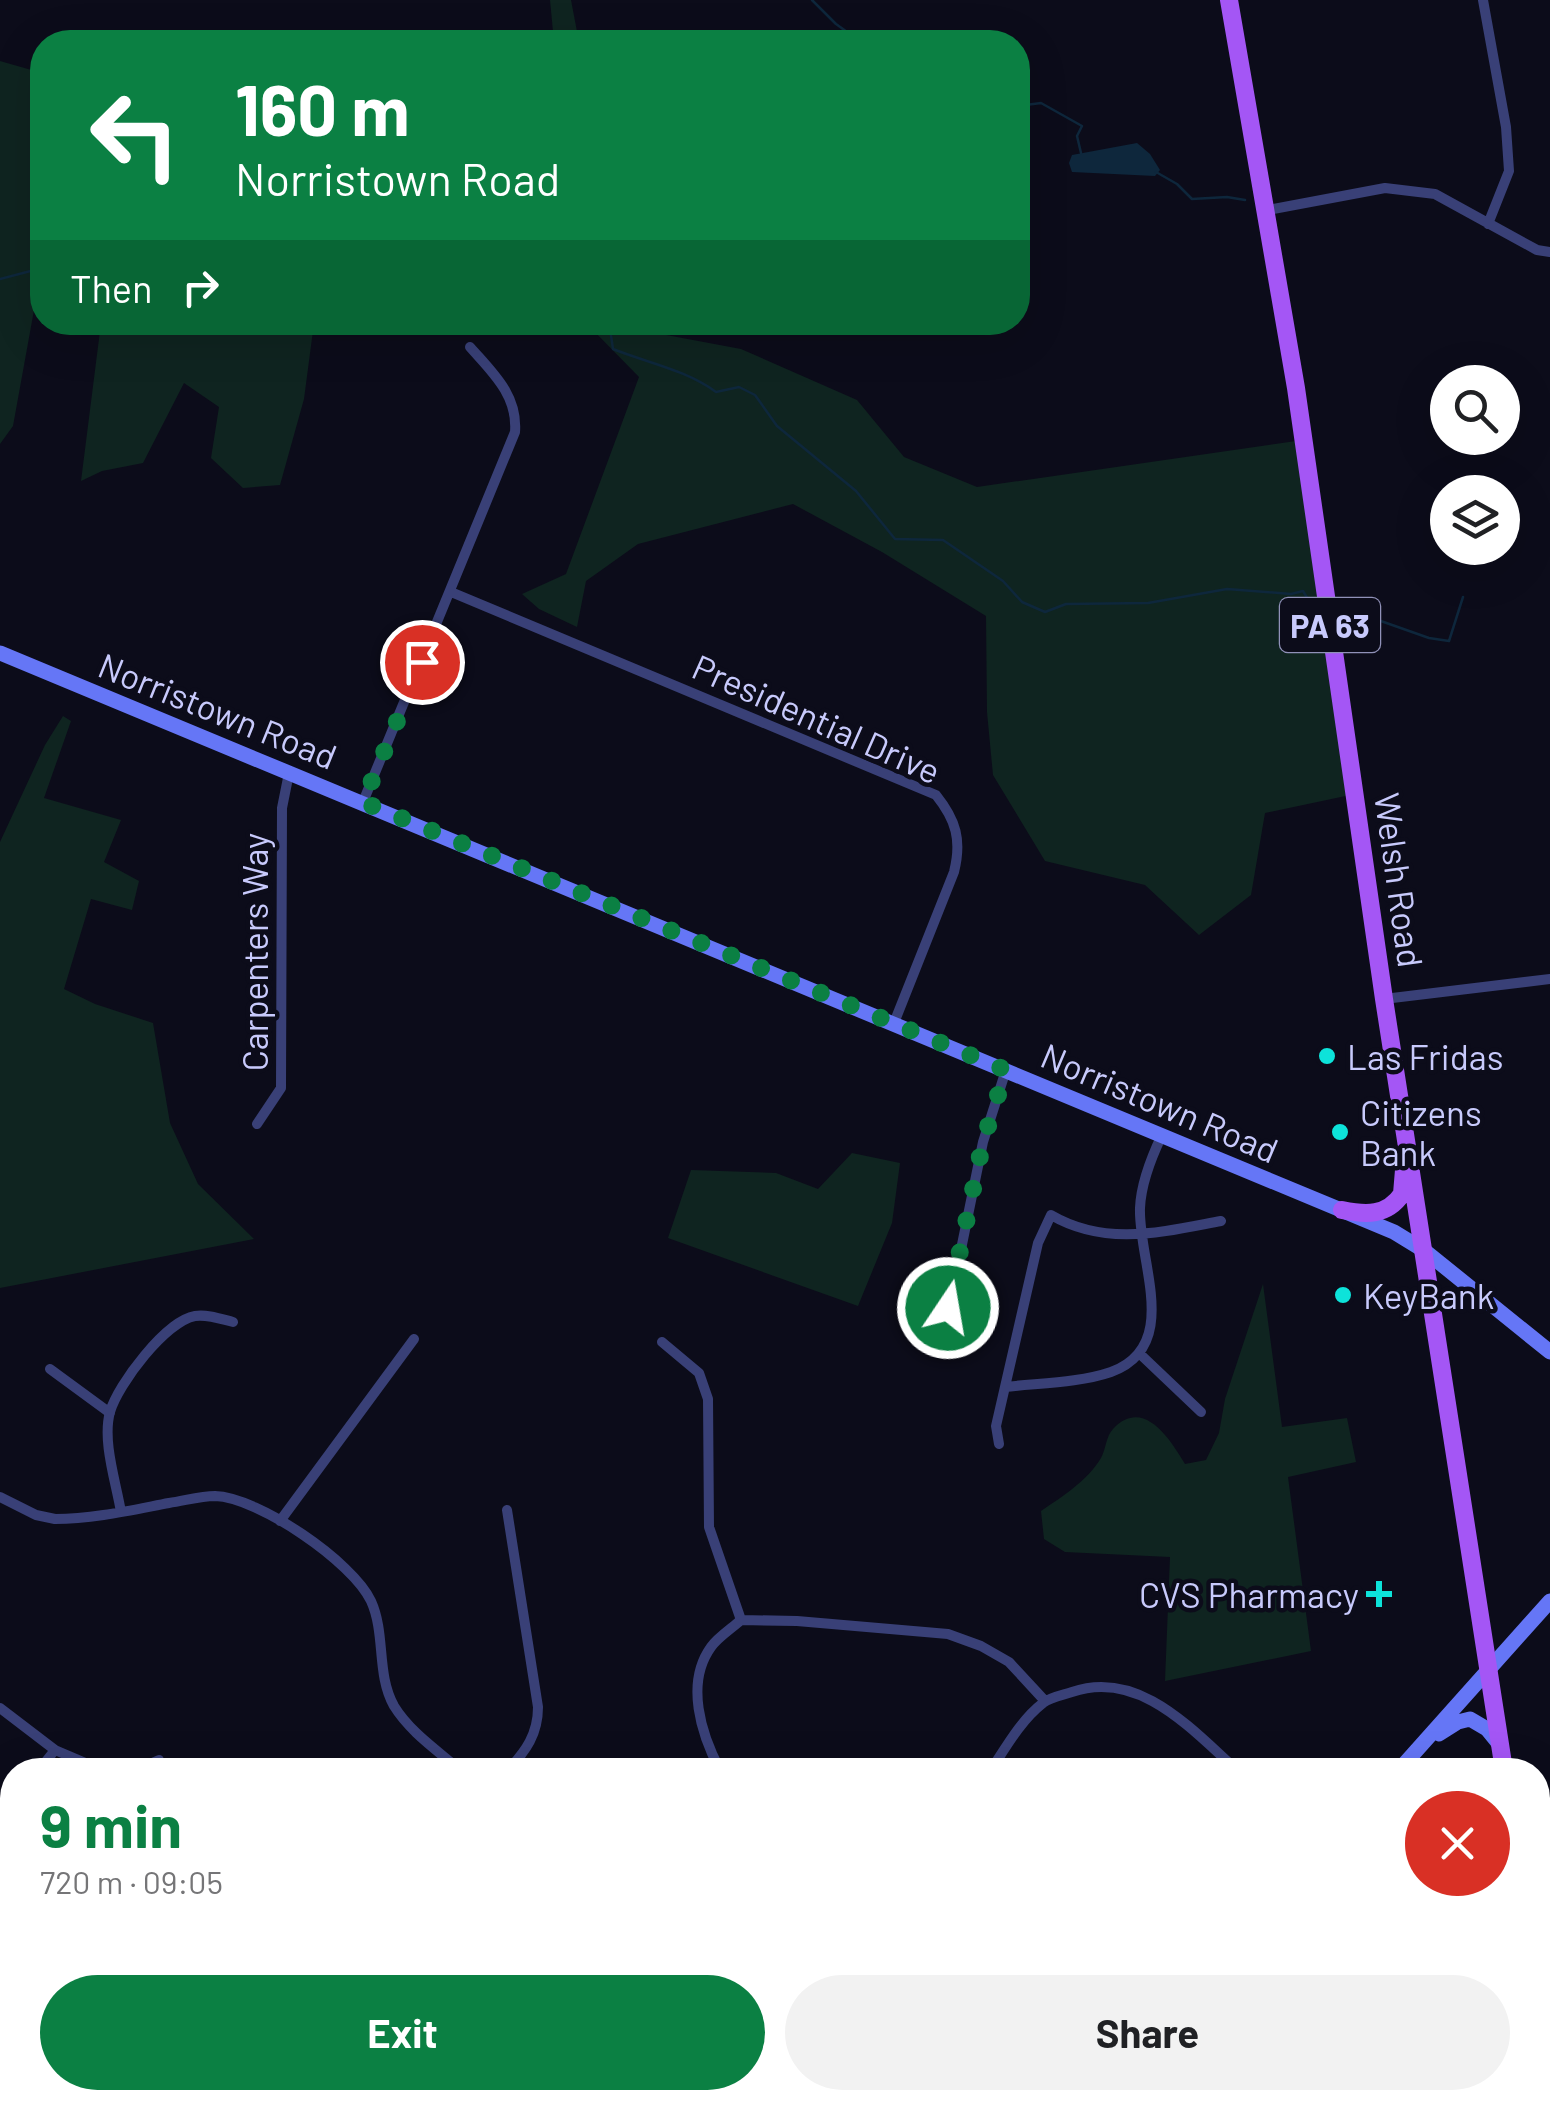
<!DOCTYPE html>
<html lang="en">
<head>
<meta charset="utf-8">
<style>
  :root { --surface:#fff; --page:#f2f2f2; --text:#202124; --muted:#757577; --accent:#0b8043 }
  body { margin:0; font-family:Barlow,sans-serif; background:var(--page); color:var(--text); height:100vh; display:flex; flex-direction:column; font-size:38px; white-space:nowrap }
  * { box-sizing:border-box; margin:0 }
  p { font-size:32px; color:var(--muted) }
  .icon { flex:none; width:55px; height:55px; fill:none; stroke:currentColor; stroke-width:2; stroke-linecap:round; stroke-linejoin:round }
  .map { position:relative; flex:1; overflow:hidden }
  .sheet { position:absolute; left:0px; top:1758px; width:1550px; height:352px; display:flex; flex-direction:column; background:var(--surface); border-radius:40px 40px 0 0; box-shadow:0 10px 40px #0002 }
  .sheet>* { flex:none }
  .banner { position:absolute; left:30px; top:30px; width:1000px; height:305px; border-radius:40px; box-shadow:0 10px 40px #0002; background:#0b8043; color:#fff; overflow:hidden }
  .buttons { position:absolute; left:1430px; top:365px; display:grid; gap:20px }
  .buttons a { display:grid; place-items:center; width:90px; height:90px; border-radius:50%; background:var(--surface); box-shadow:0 10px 40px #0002; font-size:50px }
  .pin { position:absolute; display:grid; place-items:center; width:85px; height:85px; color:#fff; margin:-42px; border:5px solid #fff; border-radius:50%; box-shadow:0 2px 10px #0007 }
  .me { position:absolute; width:110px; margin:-55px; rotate:12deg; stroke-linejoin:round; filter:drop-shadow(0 0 8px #0008) }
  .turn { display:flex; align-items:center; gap:35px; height:210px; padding:0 40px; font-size:45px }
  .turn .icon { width:130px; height:130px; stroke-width:2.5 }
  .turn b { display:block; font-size:70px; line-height:85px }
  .then { display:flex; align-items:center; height:95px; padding:0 40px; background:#0003; gap:20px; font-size:38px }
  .round { display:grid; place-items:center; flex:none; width:105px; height:105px; border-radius:52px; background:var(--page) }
  .headline { display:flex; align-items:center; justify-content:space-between; height:170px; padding:0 40px }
  h1 { font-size:60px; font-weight:700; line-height:75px; color:var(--accent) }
  .primary-button { display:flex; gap:20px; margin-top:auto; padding:20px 40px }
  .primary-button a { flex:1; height:115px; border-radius:60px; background:var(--accent); color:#fff; font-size:40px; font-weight:700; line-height:115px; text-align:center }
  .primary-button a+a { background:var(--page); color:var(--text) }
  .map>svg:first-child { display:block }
  .green { fill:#0f2420 }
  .water { fill:#0e273c }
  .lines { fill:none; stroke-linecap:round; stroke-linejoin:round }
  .stream { stroke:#0e273c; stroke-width:2.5 }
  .street { stroke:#394077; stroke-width:10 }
  .secondary { stroke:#6576f6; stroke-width:15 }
  .primary { stroke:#a456f5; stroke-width:18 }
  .route { stroke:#0b8043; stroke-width:18; stroke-dasharray:0 32.4 }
  .poi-dot { fill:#0de3da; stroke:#0c0c1a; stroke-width:4 }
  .labels { text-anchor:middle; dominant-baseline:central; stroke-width:9; stroke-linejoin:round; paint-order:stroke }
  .shield { fill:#0c0c1a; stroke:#9091b8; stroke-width:2.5 }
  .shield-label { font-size:32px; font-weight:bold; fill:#c8cafc }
  .street-label { font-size:35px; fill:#c8cafc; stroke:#0c0c1a }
  .poi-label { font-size:35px; fill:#c8cafc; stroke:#0c0c1a; text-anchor:start }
</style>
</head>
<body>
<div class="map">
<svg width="1550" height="2109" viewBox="0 0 1550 2109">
  <rect width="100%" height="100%" fill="#0c0c1a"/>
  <!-- green -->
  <path class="green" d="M550 0H571L579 42H554Z
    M0 61 42 73V288H38L13 426 0 444Z
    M101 323H314L304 399 280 485 243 488 211 458 219 407 184 383 143 463 102 471 81 481Z
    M586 323H642L645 331 741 349 857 400 904 457 977 487 1303 440 1355 794 1265 813 1251 895 1199 935 1145 885 1045 861 993 775 987 712 986 616 882 552 793 504 638 544 586 581 577 627 539 609 522 594 566 574 639 377Z
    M63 716 71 721 44 798 121 820 104 862 139 881 132 910 91 899 64 989 95 1004 153 1023 170 1123 198 1184 254 1239 0 1288V842L45 745Z
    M852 1153 900 1163 892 1223 858 1306 668 1238 691 1170 776 1173 818 1189Z
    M1263 1284 1282 1427 1347 1418 1356 1462 1288 1477 1311 1651 1165 1681 1170 1557 1065 1552 1044 1539 1041 1511C1063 1496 1087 1481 1101 1458 1106 1449 1106 1436 1113 1429 1144 1396 1171 1441 1185 1464L1206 1460 1219 1433 1225 1399Z
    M1326 2098H1467L1469 2109H1316Z"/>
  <!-- water -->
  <path class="water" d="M1137 143 1150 154 1160 170 1155 176 1072 172 1069 163 1072 155Z"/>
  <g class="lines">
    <!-- stream -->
    <path class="stream" d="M812 0 836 24 861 42
      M1018 106 1041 103 1082 126 1077 136 1081 153
      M1156 172 1177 184 1192 199 1227 197 1245 200
      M0 279 42 268
      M609 322 613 349C648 363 686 370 716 392L739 387 755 395 777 426 856 491 895 539 943 540 1003 581 1022 602 1045 612 1066 604 1148 603 1227 589 1291 594 1303 591 1312 606
      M1344 608 1429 638 1449 641 1463 597"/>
    <!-- street -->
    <path class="street" d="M1483 0 1506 127 1509 171 1488 224
      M1263 211 1385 188 1435 194 1537 250 1550 252
      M451 592 936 795C956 820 962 840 954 872L894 1023
      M363 802 515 432C518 395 492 372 470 347
      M1384 999 1550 979
      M257 1124 281 1088 282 808 289 773
      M662 1342 699 1373 708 1399 709 1527 741 1620
      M919 1343C934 1334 943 1325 949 1308L983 1142 1006 1070
      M1140 1354 1201 1412
      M50 1369 110 1413
      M1005 1387C1039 1383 1079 1383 1111 1372 1182 1346 1138 1262 1140 1208 1141 1183 1151 1158 1162 1135
      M999 1444 996 1426 1038 1243 1051 1215C1106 1247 1162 1232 1221 1221
      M0 1497 36 1515 55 1519C93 1519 132 1510 169 1503 184 1501 200 1496 215 1496 258 1497 353 1562 371 1601 386 1634 376 1674 394 1706 410 1732 437 1750 460 1770
      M507 1510 538 1707C538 1734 526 1751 508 1770
      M121 1512C116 1482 102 1441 110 1412 118 1384 166 1321 195 1316 207 1314 221 1319 233 1322
      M280 1521 414 1339
      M0 1708 55 1750 102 1770
      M39 1770 55 1750
      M136 1770 159 1760
      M720 1770C701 1734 685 1683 711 1647 718 1637 731 1629 741 1620L797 1621 948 1634 981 1646 1009 1662 1045 1701
      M991 1770C1006 1747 1021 1720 1043 1703 1050 1697 1063 1695 1072 1692 1139 1669 1191 1729 1237 1770
      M0 1977 12 1976
      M288 2098 295 2109
      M577 2098 590 2109
      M758 2098 760 2109"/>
    <!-- secondary -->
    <path class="secondary" d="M0 653 1394 1232 1425 1251 1550 1352
      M1439 1734 1458 1722 1470 1719 1487 1729 1500 1745
      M1399 1770 1550 1601
      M1105 2109 1115 2098"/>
    <!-- primary -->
    <path class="primary" d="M1229 0 1296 388 1384 999 1504 1770
      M1342 1210C1366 1215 1387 1216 1402 1194L1404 1170
      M1538 1975 1550 2050"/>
  </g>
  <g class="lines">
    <!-- route -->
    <path class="route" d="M422 662 363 802 1006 1070 983 1142 948 1308"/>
  </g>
  <!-- markers -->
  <g class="poi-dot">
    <circle cx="1327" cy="1056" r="10"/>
    <circle cx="1340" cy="1132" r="10"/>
    <circle cx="1343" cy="1295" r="10"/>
    <path d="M1374 1579h10v10h10v10h-10v10h-10v-10h-10v-10h10z"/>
  </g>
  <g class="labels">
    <!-- shield labels -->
    <rect class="shield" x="1280" y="598" width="100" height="54" rx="8"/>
    <g class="shield-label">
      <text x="1330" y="625">PA 63</text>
    </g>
    <!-- street labels -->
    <g class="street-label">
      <text transform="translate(218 710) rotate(22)">Norristown Road</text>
      <text transform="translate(817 718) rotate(24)">Presidential Drive</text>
      <text transform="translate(1400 880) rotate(82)">Welsh Road</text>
      <text transform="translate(254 952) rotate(-90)">Carpenters Way</text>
      <text transform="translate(1160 1102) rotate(23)">Norristown Road</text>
    </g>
    <!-- poi labels -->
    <g class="poi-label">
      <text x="1347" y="1056">Las Fridas</text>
      <text x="1360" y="1112">Citizens<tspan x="1360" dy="40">Bank</tspan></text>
      <text x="1363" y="1295">KeyBank</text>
      <text x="1359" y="1594" text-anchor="end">CVS Pharmacy</text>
    </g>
  </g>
</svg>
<div class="buttons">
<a><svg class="icon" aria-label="search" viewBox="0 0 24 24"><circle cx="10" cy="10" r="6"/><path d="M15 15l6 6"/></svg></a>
<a><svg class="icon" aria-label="layers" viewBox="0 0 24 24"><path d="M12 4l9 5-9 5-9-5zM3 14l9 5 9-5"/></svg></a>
</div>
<div class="pin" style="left:422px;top:662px;background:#d93025"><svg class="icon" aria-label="arrive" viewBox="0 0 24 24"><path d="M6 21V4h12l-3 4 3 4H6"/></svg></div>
<svg class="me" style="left:948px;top:1308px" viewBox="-20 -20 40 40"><circle r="17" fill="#0b8043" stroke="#fff" stroke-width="3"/><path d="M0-11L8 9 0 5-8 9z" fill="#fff"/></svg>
<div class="banner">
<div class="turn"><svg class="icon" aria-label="left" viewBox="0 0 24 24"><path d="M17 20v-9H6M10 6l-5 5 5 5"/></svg><div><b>160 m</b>Norristown Road</div></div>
<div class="then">Then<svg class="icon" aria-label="right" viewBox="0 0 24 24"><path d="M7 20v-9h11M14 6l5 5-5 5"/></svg></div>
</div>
<section class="sheet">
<div class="headline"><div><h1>9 min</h1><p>720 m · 09:05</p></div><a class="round" style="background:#d93025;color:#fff"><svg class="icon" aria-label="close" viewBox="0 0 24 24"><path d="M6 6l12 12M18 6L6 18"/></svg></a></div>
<div class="primary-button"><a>Exit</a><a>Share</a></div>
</section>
</div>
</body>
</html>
